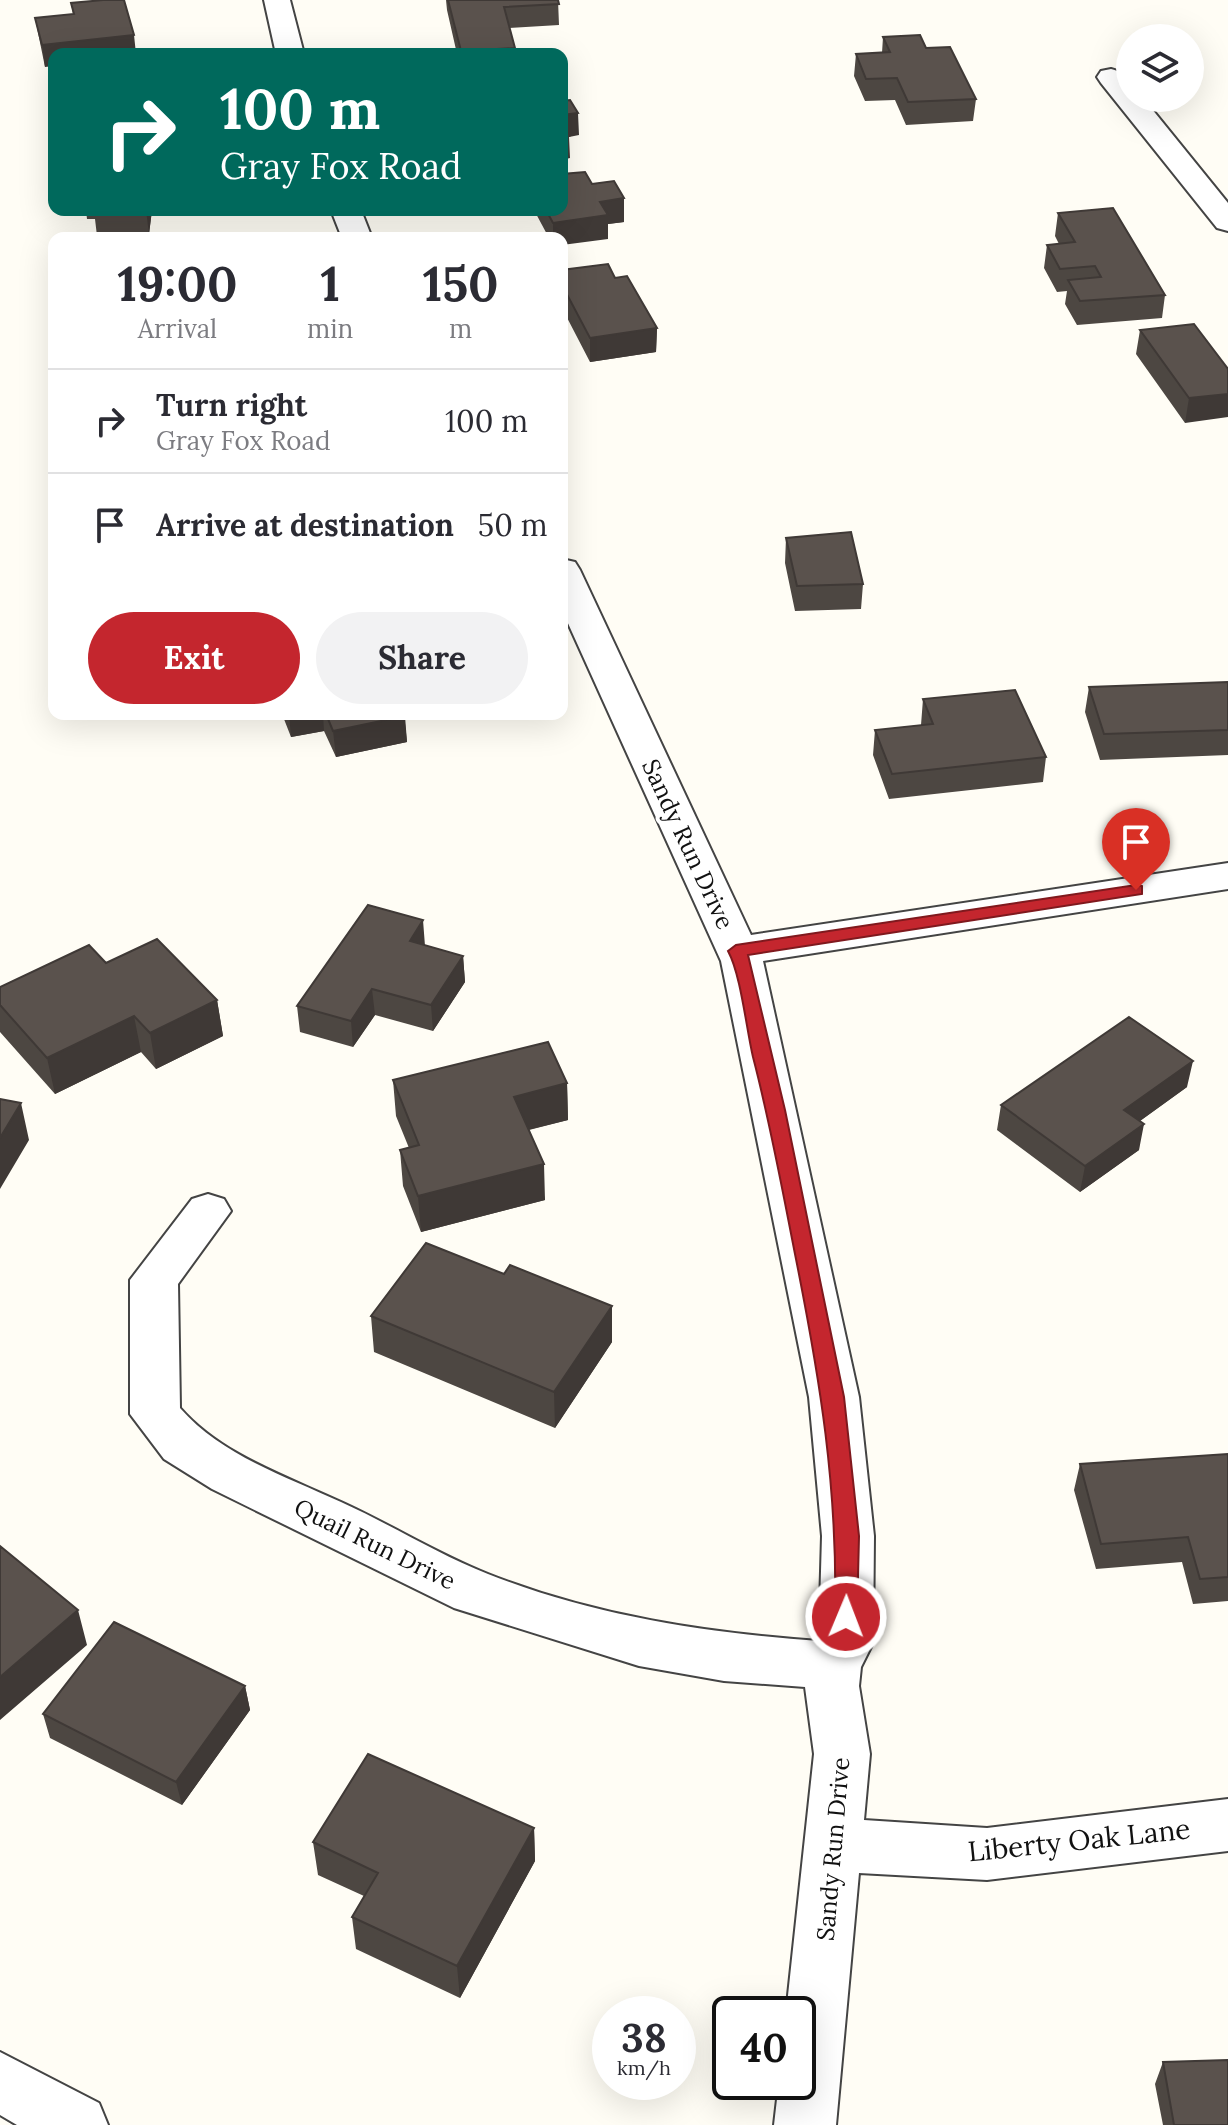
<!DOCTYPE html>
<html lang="en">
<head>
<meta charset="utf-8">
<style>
  :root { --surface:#fff; --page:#f2f2f3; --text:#2b2b33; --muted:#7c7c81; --line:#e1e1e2; --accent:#c4262e }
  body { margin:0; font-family:Lora,serif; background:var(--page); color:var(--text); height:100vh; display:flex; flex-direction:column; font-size:30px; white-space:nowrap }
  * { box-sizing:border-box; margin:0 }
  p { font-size:26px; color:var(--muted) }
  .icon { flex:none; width:44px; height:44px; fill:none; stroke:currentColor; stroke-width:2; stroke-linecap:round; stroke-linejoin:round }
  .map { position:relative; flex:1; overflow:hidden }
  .sheet { position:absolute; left:48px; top:232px; width:520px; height:488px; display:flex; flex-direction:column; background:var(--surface); border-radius:16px; box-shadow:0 8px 32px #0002 }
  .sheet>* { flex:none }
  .banner { position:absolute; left:48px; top:48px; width:520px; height:168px; border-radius:16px; box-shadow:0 8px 32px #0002; background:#00695c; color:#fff; overflow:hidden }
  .buttons { position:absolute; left:1116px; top:24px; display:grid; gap:16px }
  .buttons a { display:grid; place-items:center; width:88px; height:88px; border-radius:50%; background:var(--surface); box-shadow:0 8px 32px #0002; font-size:40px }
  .speed { position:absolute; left:592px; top:1996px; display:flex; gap:16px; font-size:40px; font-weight:700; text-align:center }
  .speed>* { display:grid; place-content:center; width:104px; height:104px; border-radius:50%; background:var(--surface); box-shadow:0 8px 32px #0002; line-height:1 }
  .speed small { font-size:20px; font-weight:400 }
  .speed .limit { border:4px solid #111; border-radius:12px; background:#fff; color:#111 }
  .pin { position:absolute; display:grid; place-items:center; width:68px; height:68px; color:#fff; margin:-82px -34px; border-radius:50% 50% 50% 0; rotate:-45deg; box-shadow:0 0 8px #0007 }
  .pin .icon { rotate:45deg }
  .me { position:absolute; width:88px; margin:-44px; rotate:1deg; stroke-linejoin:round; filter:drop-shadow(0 0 6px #0008) }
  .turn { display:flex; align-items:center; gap:28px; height:168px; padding:0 40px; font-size:36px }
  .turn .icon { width:104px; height:104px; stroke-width:2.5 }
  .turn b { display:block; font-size:56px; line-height:68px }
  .eta { display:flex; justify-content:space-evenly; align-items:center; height:136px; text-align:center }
  .eta b { font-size:48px; font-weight:700; line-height:56px }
  .button { display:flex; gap:16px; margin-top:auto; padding:16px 40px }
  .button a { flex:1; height:92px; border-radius:48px; background:var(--accent); color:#fff; font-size:32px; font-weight:700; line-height:92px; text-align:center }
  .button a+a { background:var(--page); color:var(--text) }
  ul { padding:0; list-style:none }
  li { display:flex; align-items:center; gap:24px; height:104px; padding:0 40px; border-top:2px solid var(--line) }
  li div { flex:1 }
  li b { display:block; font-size:30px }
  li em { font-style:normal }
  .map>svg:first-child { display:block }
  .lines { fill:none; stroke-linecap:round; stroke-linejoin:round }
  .minor-casing { stroke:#444; stroke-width:4 }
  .minor { fill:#fff; fill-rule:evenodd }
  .wall { fill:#4d4742 }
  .shaded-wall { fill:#3f3936 }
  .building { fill:#5a524d; stroke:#3f3936; stroke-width:2 }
  .route { fill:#c4262e; stroke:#7f191e; stroke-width:2 }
  .labels { text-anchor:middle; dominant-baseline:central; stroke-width:8; stroke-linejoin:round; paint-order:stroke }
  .street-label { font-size:24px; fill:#111; stroke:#fff }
  .near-street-label { font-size:28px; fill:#111; stroke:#fff }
</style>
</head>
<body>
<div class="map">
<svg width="1228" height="2125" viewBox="0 0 1228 2125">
  <rect width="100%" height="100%" fill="#fffdf5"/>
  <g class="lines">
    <!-- minor casing -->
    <g class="minor-casing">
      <path id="minor" d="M264 0H290L304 54H276Z
        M1111 69C1127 73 1130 82 1130 98H1143L1228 203V231L1217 228 1101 83 1097 77 1101 71Z
        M331 210H361L372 238H342Z
        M562 559 575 562 580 570 751 935 1228 863V889L763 961 859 1397 874 1536 873 1643 861 1667 859 1686 870 1754 864 1820 987 1828 1228 1799V1851L987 1880 859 1873 836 2125H774L779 2082H798V2014H786L814 1754 805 1687 724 1681 639 1666 454 1608 212 1489 164 1459 130 1414V1280L192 1199 208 1194 224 1199 231 1211 178 1284 180 1408C221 1455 285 1476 341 1502 390 1524 437 1554 488 1574 594 1616 706 1633 819 1641L822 1536 809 1397 721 961 562 610Z
        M0 2052 99 2103 108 2125H17L0 2115Z"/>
    </g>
    <!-- minor -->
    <use href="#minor" class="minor"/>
  </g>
  <!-- wall -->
  <path class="wall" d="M103 0 45 67 35 18 73 14 71 3Z
    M446 0H558L559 25 509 28 515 48V54H457L447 10Z
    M883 37 926 48 976 99 973 121 906 125 895 100 865 101 854 76 856 54 882 53Z
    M592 184 624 198V222L608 224V239L549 238 534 210H562Z
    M86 210H152L149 234 97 236 95 219H87Z
    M1058 213 1165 295 1162 318 1077 325 1065 304 1067 291 1057 292 1044 268 1047 245 1059 244 1055 236Z
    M562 270 615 278 657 328 656 352 590 362 562 308Z
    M1140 330 1227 369 1185 423 1136 354Z
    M786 538 863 584 861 609 795 611 785 563Z
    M1228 682V755L1100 760 1085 712 1089 687Z
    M923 699 1046 757 1043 782 889 799 873 755 875 730 921 725Z
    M282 714H404L407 742 336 757 324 731 291 737Z
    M425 945 463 956 465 982 433 1031 375 1015 353 1047 300 1032 297 1006Z
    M106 963 217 1000 223 1036 156 1069 141 1052 55 1094 0 1032V987Z
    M393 1080 567 1083 568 1120 529 1130 545 1200 421 1232 403 1186 400 1150 409 1148 396 1116Z
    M1187 1087 1140 1121 1139 1150 1080 1192 997 1130 1001 1105Z
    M504 1274 612 1342 555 1428 374 1352 371 1316Z
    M1228 1454V1601L1193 1604 1182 1562 1096 1569 1074 1490 1080 1464Z
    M245 1686 250 1710 182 1805 50 1738 43 1714Z
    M534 1828 535 1861 460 1998 356 1949 352 1917 364 1896 318 1875 313 1842Z
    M1163 2062 1228 2125H1163L1155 2084Z"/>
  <!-- shaded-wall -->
  <path class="shaded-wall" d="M134 35 136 54H54V66L45 67 42 45Z
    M578 113 579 135 569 137 570 158 562 160V115Z
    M624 198V222L608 224V239L562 245V238H553V223L600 202Z
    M146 210H152L149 234Z
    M657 328 656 352 590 362V338Z
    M1228 394V417L1185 423 1189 398Z
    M289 714H323L324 731 291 737Z
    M405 716 407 742 336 757 333 731Z
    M423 920 425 946 410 941Z
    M463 956 465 982 433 1031 431 1005Z
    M372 989 375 1015 353 1047 351 1021Z
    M217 1000 223 1036 156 1069 150 1033Z
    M134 1016 141 1052 55 1094 47 1058Z
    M1193 1061 1187 1087 1119 1136 1124 1110Z
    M567 1083 568 1120 515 1133 514 1097Z
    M21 1103 29 1140 0 1189V1138Z
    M1144 1124 1139 1150 1080 1192 1085 1166Z
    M544 1164 545 1200 421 1232 418 1196Z
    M612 1306V1342L555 1428 554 1392Z
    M78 1610 87 1645 0 1720V1677Z
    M245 1686 250 1710 182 1805 176 1782Z
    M534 1828 535 1861 460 1998 457 1966Z"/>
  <!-- building -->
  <path class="building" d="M103 0H124L134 35 42 45 35 18 74 14 71 3Z
    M448 0H558L559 4 504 7 515 48 461 51Z
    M920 35 926 48 950 47 976 99 908 102 897 78 866 79 856 54 890 52 883 37Z
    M570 100 578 113 562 115V101Z
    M562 125 569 136 562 137Z
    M585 172 592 184 614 181 624 198 600 202 608 215 553 223 546 210H562V174Z
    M1113 208 1165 295 1080 301 1068 280 1101 277 1095 266 1060 269 1047 245 1075 242 1058 213Z
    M94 210H146V211L94 213Z
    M608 264 615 278 627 276 657 328 590 338 562 285V270Z
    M1194 324 1228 369V394L1189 398 1140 330Z
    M851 532 863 584 797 586 786 538Z
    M1228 682V730L1104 734 1089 687Z
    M1015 690 1046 757 892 774 875 730 933 724 923 699Z
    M326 714H404L405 716 333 731Z
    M368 905 423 920 410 941 463 956 431 1005 372 989 351 1021 297 1006Z
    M157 939 217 1000 150 1033 134 1016 47 1058 0 1005V987L89 945 106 963Z
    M1129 1017 1193 1061 1124 1110 1144 1124 1085 1166 1001 1105Z
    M548 1042 567 1083 514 1097 544 1164 418 1196 400 1150 419 1145 393 1080Z
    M0 1099 21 1103 0 1138Z
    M426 1243 504 1274 510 1265 612 1306 554 1392 371 1316Z
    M1228 1454V1577L1200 1579 1188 1537 1101 1544 1080 1464Z
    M0 1546 78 1610 0 1677Z
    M114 1622 245 1686 176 1782 43 1714Z
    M368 1754 534 1828 457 1966 352 1917 378 1873 313 1842Z
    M1228 2060V2125H1174L1163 2062Z"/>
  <!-- route -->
  <path class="route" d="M1136 885 1142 886V894L748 955 785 1110 844 1397 859 1536 857 1617 854 1623H838L835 1617C838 1488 820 1379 795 1254 782 1188 770 1122 753 1057 746 1027 741 975 728 951L736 945Z"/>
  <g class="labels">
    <!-- street labels -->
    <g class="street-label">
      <text transform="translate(688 844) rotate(65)">Sandy Run Drive</text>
      <text transform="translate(375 1544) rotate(26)">Quail Run Drive</text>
      <text transform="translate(833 1849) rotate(-85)">Sandy Run Drive</text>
    </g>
    <!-- near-street labels -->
    <g class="near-street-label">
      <text transform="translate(1079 1840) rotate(-6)">Liberty Oak Lane</text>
    </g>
  </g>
</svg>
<div class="buttons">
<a><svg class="icon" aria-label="layers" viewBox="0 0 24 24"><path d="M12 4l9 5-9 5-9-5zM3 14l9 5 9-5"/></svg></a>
</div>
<div class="speed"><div>38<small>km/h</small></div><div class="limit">40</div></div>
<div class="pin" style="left:1136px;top:890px;background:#d93025"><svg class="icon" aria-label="arrive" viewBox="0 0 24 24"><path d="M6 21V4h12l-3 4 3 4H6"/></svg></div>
<svg class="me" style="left:846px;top:1617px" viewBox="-20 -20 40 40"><circle r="17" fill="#c4262e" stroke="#fff" stroke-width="3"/><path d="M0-11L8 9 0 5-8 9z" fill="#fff"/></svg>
<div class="banner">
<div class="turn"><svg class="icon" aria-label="right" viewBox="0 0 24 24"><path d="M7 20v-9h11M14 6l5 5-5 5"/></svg><div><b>100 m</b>Gray Fox Road</div></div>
</div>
<section class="sheet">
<div class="eta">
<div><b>19:00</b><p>Arrival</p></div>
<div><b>1</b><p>min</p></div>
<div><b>150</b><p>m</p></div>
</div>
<ul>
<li><svg class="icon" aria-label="right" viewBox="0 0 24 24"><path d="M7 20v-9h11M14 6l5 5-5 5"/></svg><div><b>Turn right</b><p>Gray Fox Road</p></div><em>100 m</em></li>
<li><svg class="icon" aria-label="arrive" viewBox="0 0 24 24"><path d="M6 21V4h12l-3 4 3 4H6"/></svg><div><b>Arrive at destination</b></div><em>50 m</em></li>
</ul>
<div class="button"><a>Exit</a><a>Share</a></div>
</section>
</div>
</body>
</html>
